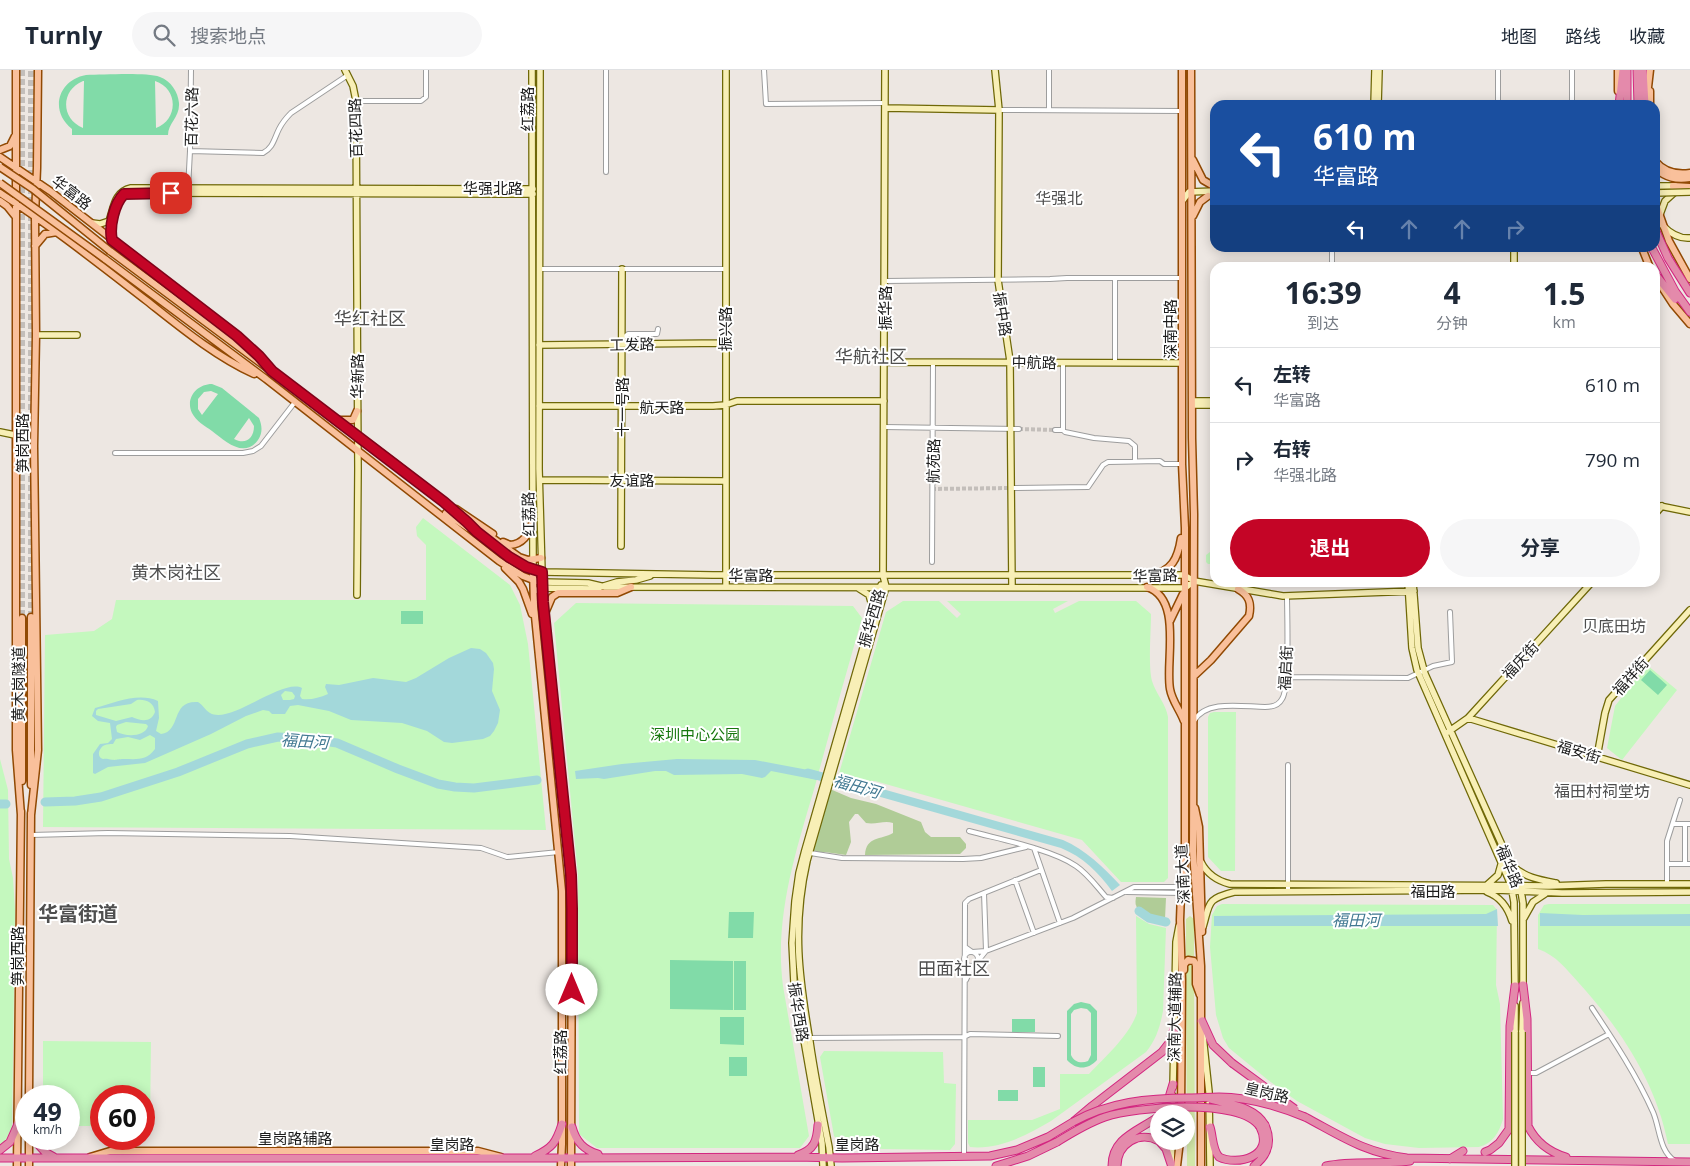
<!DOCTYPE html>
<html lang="zh">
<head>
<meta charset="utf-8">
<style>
  :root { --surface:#fff; --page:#f6f6f7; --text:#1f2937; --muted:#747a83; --line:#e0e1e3; --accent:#c40526 }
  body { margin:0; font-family:"Open Sans","Noto Sans SC",sans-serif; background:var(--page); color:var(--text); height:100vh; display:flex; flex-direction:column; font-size:19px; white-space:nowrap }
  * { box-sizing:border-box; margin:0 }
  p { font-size:16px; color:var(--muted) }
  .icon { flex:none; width:28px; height:28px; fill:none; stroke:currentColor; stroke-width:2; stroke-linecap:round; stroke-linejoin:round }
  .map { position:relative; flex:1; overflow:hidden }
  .side { position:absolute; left:1210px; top:192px; width:450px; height:325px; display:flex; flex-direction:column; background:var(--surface); border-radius:15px; box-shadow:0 2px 12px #0003 }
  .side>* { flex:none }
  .guide { position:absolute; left:1210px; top:30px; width:450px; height:152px; border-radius:15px; box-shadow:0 2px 12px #0003; background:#1a4fa0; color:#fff; overflow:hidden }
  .fabs { position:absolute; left:1150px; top:1035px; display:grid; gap:10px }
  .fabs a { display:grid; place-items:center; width:45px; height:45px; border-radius:50%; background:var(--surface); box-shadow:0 2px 12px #0003; font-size:25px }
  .speed { position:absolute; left:15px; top:1015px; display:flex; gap:10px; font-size:25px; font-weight:700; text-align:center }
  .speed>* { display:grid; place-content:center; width:65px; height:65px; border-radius:50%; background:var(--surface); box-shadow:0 2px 12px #0003; line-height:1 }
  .speed small { font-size:12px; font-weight:400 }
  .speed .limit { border:8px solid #d22; background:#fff; color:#111 }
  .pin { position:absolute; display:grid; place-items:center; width:42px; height:42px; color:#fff; margin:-21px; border-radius:10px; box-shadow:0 2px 8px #0006 }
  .me { position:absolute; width:55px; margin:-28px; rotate:0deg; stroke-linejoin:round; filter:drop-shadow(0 0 4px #0008) }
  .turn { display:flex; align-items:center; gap:18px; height:105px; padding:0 20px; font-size:22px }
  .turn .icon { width:65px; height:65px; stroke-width:2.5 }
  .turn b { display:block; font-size:35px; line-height:42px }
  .lanes { display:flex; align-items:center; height:48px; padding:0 20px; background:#0003; justify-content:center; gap:25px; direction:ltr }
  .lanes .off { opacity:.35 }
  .eta { display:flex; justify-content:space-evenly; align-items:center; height:85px; text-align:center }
  .eta b { font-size:30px; font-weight:700; line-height:35px }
  .button { display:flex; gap:10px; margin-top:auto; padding:10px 20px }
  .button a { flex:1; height:58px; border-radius:30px; background:var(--accent); color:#fff; font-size:20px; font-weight:700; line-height:58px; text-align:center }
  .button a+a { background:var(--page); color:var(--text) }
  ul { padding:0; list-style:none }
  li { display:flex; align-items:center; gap:15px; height:75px; padding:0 20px; border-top:1px solid var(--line) }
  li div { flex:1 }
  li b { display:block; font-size:19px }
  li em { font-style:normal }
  header { display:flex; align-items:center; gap:30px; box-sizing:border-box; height:70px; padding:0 25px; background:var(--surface); border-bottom:1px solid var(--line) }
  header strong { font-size:24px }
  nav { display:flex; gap:28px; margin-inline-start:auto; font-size:18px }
  .search { width:350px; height:45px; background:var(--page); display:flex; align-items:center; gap:12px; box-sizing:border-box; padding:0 18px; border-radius:28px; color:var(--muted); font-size:19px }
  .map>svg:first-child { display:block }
  .grass { fill:#d2e7a8 }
  .forest { fill:#b0cc97 }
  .park { fill:#c4f8be }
  .pitch { fill:#81dba8; fill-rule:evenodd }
  .water { fill:#a3d8da; fill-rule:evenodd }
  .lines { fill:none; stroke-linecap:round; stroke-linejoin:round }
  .river { stroke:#a3d8da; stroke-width:9 }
  .street-tunnel { stroke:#c3beba; stroke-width:4; stroke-dasharray:4 2; stroke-linecap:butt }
  .primary-tunnel { stroke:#c3beba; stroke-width:6; stroke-dasharray:6 3; stroke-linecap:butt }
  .street-casing { stroke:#9d9d9d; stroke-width:6 }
  .secondary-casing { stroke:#6f6807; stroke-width:8 }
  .primary-casing { stroke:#914903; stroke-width:9 }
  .highway-casing { stroke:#d32780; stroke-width:9 }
  .street { stroke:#fff; stroke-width:4 }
  .secondary { stroke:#f8efb6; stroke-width:5.5 }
  .primary { stroke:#f9c09b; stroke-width:6 }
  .highway { stroke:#e48aab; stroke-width:7 }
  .secondary-bridge-casing { stroke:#6f6807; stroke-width:8; stroke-linecap:butt }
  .primary-bridge-casing { stroke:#914903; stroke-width:9; stroke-linecap:butt }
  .highway-bridge-casing { stroke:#d32780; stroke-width:9; stroke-linecap:butt }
  .secondary-bridge { stroke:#f8efb6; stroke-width:5.5 }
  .primary-bridge { stroke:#f9c09b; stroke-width:6 }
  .highway-bridge { stroke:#e48aab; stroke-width:7 }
  .route-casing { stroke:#7f0319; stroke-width:12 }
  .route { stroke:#c40526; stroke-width:9 }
  .labels { text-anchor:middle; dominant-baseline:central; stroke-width:4; stroke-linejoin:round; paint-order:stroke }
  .street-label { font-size:15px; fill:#1c1c1c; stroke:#fff }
  .park-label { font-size:15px; fill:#17770e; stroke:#fff }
  .neighbourhood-label { font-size:16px; fill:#4f4f4f; stroke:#fff }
  .water-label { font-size:16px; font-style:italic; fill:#427992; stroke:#fff }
  .quarter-label { font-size:18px; fill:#4f4f4f; stroke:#fff }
  .district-label { font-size:20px; font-weight:bold; fill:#4f4f4f; stroke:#fff }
</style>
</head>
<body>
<header>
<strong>Turnly</strong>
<div class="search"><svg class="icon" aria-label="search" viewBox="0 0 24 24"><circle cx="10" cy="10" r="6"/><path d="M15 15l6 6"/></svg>搜索地点</div>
<nav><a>地图</a><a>路线</a><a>收藏</a></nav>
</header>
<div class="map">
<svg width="1690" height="1096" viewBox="0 0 1690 1096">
  <rect width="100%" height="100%" fill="#ede7e2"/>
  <!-- grass -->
  <path class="grass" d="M1190 846 1194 849V886L1186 887V849Z
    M1188 893H1193L1194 896 1195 1096H1187L1186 895Z"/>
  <!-- forest -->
  <path class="forest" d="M830 719 851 728 876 734 921 752 925 762 931 767H960L966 774V778L960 784 865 785C866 766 881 770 893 763V753C884 750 876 755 866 753L858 744H855L849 752 851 772 846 785 825 782 815 784 813 781Z
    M1136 827 1166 828 1165 849C1157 848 1138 845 1136 835 1135 834 1136 827 1136 827Z"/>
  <!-- park -->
  <path class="park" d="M423 448 510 515 520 535 528 574 546 760 43 757 45 565 94 561 112 549 116 530H426V475L417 466 416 457Z
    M1210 482H1215V494H1208L1206 492V485Z
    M903 531H939L957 548 961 544 947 531H1068L1053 539 1055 543 1079 531H1136L1151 544C1151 562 1148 595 1152 611 1156 624 1166 634 1168 647V808L1164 812H1121L1082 770 875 711 857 712 838 707 886 542Z
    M576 533 853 536 862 548C846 604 830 660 815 716 796 781 774 847 783 916L809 1066 800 1078H597L579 1064 578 805 554 553Z
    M1647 595 1677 620 1622 690 1607 678 1615 636Z
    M1214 642H1236L1235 801H1221L1208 787V647L1210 643Z
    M0 689 8 720 9 789 13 808 15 840 12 1061 11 1067 0 1077Z
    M1222 834 1493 835 1497 840 1496 915 1500 934 1503 1049C1499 1063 1493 1073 1479 1077L1419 1078 1385 1074 1365 1068 1297 1031 1268 1010 1229 978 1223 968 1216 945 1210 877 1212 845 1217 836Z
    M1549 834H1690V1074H1668C1656 1012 1620 958 1578 912 1565 898 1557 886 1538 879V845L1544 835Z
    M1136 846 1149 854 1166 858 1163 941C1160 957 1156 970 1146 982L1051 1051C1027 1065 999 1080 970 1077L968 1073V1050H1032L1060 1039V1004H1089C1106 986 1129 966 1137 943Z
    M43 971 151 972 150 1057H144V1026H101V1056H69V1026H43Z
    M824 981 943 982 944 1013 956 1014 955 1074 950 1080 883 1079 843 1075 834 1066 820 987Z"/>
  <!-- pitch -->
  <path class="pitch" d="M86 5C103 5 145 2 160 7 171 11 178 22 179 33 180 47 168 53 168 65H72V59C49 41 58 10 86 5ZM83 11H84L83 58C60 48 61 20 83 11ZM155 11C179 19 178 50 156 58Z
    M212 314 222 318 259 348C262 355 263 363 258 370 244 389 225 371 212 361 205 356 196 351 192 343 185 328 197 314 212 314ZM211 321 218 324 202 345 198 339V329L204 322ZM249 348 254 356C254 369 245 375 234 369Z
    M401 541H423V554H401Z
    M1650 600 1667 615 1658 625 1641 610Z
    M729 842H754L753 868H728Z
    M670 890 733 891V940L670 939Z
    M734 891H746V940H734Z
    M1081 932 1090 934 1097 941V990C1088 1000 1076 1000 1067 990V941L1074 934ZM1081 938 1087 939 1091 943V985L1088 991C1081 994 1074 992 1071 985V944L1074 940Z
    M720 947H744V975L720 974Z
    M1012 949H1035V962H1012Z
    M729 987H747V1006H729Z
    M1033 997H1045V1017H1033Z
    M998 1020H1018V1031H998Z"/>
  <!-- water -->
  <path class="water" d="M471 578 480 579 486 583 493 593 494 599 492 621 500 640 498 653 494 661 490 666 483 669 452 673 444 672 427 661 402 653 351 650 329 641 298 635 290 636 285 644H272L269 641 263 640 246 646 211 664 145 693 108 697 95 704 93 703V684L100 674 108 673 112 669 110 653 98 651 92 646 95 638C115 633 138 622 158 631L159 648 156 661 161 664C182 661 170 630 198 632 203 635 205 640 210 643 230 655 282 608 302 618L300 626 302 629C311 630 319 628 328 624L325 617 326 614 339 615 373 608 406 612 416 608 449 588ZM285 621 292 622 295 626 294 629 290 630H283L281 625ZM137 630C145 629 154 632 155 642 151 653 141 651 132 647L116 651 96 645V641L98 639 131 634ZM126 652 146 654 148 656C145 667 126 667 117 662L116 657 117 655ZM150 665 155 668V679C146 691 137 689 124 689 115 689 118 691 108 689 105 688 103 690 101 688 96 684 101 676 105 675 107 674 110 674 113 674L116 669 128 667 140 670Z
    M677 689 755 690 819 702 817 710 771 701 765 707 762 708 742 704 674 705 666 701H655L604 709 598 708 576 709 575 701 622 694Z
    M840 707 1063 770C1086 780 1103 797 1120 815L1112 821C1098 802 1083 787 1061 778L838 715Z
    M1497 839 1498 856H1214V846L1486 844Z
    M1540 843 1583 845 1690 844V856H1540Z"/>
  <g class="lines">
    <!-- river -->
    <path class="river" d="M808 703 849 714
      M45 732 75 731 101 727 178 702 247 674 278 667 301 668 337 673 398 699 438 714 455 717 474 718 537 710
      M0 734H6
      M1139 841 1149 848 1166 852"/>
    <!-- street-tunnel -->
    <path class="street-tunnel" d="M1019 359 1055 360
      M932 419 1011 418"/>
    <!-- primary-tunnel -->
    <path class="primary-tunnel" d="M22 0V548
      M31 547V0"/>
    <!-- street casing -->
    <g class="street-casing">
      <path id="street" d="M764 0 766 34 885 33
        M1498 0V35
        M356 31H421L426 27V0
        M1572 35V0
        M999 40 1182 41
        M1049 40V0
        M190 81 263 83C273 78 274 69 279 59 282 53 286 48 291 43L348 5
        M606 102V0
        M188 119 190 81 191 0
        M1332 198V178
        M539 199H725
        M885 211 1050 209 1067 208H1182
        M622 269 628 264H657L658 259
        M1063 292V360L1065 362 1094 368 1129 371 1135 376V391
        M1115 292V209
        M884 357 1019 359
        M1055 360H1063
        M115 383H243L253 381 261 376 295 332
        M1011 418 1088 417 1103 395 1108 392 1160 391 1164 394H1182
        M932 492 933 292
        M1286 607 1408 608 1433 596 1452 592 1450 542
        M1194 651C1206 629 1244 637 1265 637 1272 637 1279 635 1282 629 1290 618 1287 544 1287 526
        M1673 754H1690
        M969 761C998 769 1052 779 1076 796 1088 804 1097 817 1106 827L1113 828
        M31 765 108 763 290 766 481 778 507 787 559 782
        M1034 778 1060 853
        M810 783 842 788 963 789 981 788 1026 777
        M1667 794H1690
        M1685 794V754
        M1015 810 1034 863
        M1667 814V771L1680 730
        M1288 821V695
        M1127 822 1181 823
        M965 877 972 882 986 881 1073 848 1134 817H1182
        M964 889a7 7 0 1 1 14 0a7 7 0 1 1-14 0Z
        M966 910 970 901 986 881 984 823
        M1592 938C1614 971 1637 1006 1653 1042 1660 1058 1659 1081 1675 1091
        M809 968 964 967 970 964 1058 966
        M1528 1003H1536L1609 964
        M964 1087 965 833 969 829 1041 800"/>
    </g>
    <!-- secondary casing -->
    <g class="secondary-casing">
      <path id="secondary" d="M345 0 353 16 356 31 358 399 357 525
        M532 0 533 500
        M540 0 539 399 542 502 713 505H1184L1194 511 1283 526 1414 521
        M726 0V517
        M995 0 999 40 998 210 1010 291 1012 517
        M1374 35 1375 0
        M1378 35 1379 0
        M885 38 999 40
        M1655 116H1675
        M1183 130 1189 122 1215 121
        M118 134C121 125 126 123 135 123L533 124
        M1659 147 1665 131 1675 122
        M92 153 100 154 109 151C114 137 114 122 131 118L533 119
        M1663 156C1671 164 1679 169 1690 168
        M112 170 111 159 115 145
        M1514 198V178
        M36 265H77
        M539 275 725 273
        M885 292 1182 293
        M1192 331H1215
        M1192 335H1215
        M539 336H713L725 335 737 331H884
        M0 362 15 365
        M540 410 725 411
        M1655 435 1690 442
        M1655 444 1662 436
        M621 476 622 199
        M542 512 588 513 605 517 1174 518H1185L1194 511
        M1408 512 1412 578 1417 600 1511 815 1514 832 1515 920
        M1413 512 1418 578 1425 604 1520 815 1523 833V919
        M858 518 869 525 873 539
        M534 521 543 518 594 519 617 512 636 510 650 506
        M1468 648 1690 715
        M1448 662 1468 648 1592 512
        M1597 687 1605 643 1609 630 1690 540
        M1201 792C1207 804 1218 811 1230 814L1549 816 1606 814H1690
        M1512 795C1523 807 1540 810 1556 813
        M1488 814 1498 805 1502 791
        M1487 822C1501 827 1508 838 1512 851
        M1524 848 1533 832 1545 824
        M1203 857C1210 833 1206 829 1234 822L1497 820 1562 823 1690 822
        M1515 936V962
        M1522 962 1523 933
        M1203 966 1209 1022 1210 1096
        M1173 1017 1176 872 1179 856
        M1172 1044 1173 1026
        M1171 1092 1172 1071
        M823 1096 822 1073 794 913 792 873 795 831 799 803 805 780 881 515
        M831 1096 829 1077C822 1042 815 1007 810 972 799 907 792 857 807 791L886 517 883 505 885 0"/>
    </g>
    <!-- primary casing -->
    <g class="primary-casing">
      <path id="primary" d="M16 0V680L21 745
        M1191 0 1192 368 1194 444 1193 781 1201 896V1096
        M1618 0V21
        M1650 21V35
        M1647 26 1650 0
        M0 80 10 76 15 66
        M0 87 50 121 237 266 265 293
        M1193 90 1203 110 1215 117
        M1655 91C1664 102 1676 105 1690 103
        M1655 98C1666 108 1676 110 1690 108
        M1673 116 1690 117
        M0 123C51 156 99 194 147 231 180 257 215 286 254 304
        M0 131 7 136 15 146
        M1655 132 1669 171 1690 209
        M1193 146 1200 132 1208 126
        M35 176 45 164 57 162
        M1642 178 1650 198
        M110 181C198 246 285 311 372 376 396 394 421 413 444 432 470 453 508 498 542 502L543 532 572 823 571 1096
        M105 189 266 309 499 491 523 506 536 511
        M1656 208 1673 234 1690 254
        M337 350H353L357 341
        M456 439 493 464
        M446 443 468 458 491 467 519 487 528 490 541 488
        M503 472 510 475C523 474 528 465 532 454
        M505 498 519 512 523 519 532 544
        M533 500 534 536 562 821V1074L561 1096
        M1150 505C1172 502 1178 488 1181 468
        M1147 517C1183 529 1165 591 1170 619 1172 631 1180 640 1184 651
        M546 541 552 527 558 523H617L631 517
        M1170 551 1183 524
        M1194 606 1211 590 1249 546C1252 533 1249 525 1238 519
        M22 711V548
        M31 715V547
        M1195 738 1199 757 1202 862
        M31 745 38 680 34 376 36 265 35 146 37 98 38 0
        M1184 900V895L1188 890 1194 891 1196 895V914L1200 925
        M29 1026 31 743
        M1181 1044 1182 910 1180 850 1181 823 1184 804 1185 773V458L1182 394V0
        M29 1069V1096
        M90 1087 110 1081H478L501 1087
        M17 1096 21 741
        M1177 1096 1180 1071"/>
    </g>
    <!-- highway casing -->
    <g class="highway-casing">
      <path id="highway" d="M1627 0V35
        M1637 0 1638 35
        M1643 0 1645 35
        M1619 35 1623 0
        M1655 159 1668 188 1690 223
        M1652 178 1675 221 1690 242
        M1655 204 1675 229
        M1523 915 1527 949 1528 1056C1536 1072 1549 1082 1566 1087
        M1202 951 1213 975 1232 993
        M1161 1044 1167 1034 1173 1014
        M1305 1047C1341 1066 1365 1083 1407 1088L1690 1092
        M572 1057C576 1072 584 1080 598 1084L599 1087 602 1088
        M1210 1057C1213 1066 1212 1079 1219 1087 1237 1096 1275 1087 1260 1057
        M33 1069 45 1082 54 1087
        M1159 1071 1166 1079 1171 1094
        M0 1080 10 1072 18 1054
        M1485 1082 1490 1080 1499 1073 1509 1059 1510 956 1515 916
        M798 1085C814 1080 817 1071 818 1055
        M535 1086C552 1078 556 1073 562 1054
        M0 1088H572L795 1087 842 1088 990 1086 1017 1080 1048 1067 1073 1052 1092 1036 1162 982 1169 973 1174 959
        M1450 1089 1463 1081
        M996 1096 1028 1086 1057 1072
        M1112 1096C1112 1067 1139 1061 1159 1046
        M1117 1096C1117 1074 1139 1060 1159 1071
        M1254 1096C1268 1085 1272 1071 1265 1055
        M1326 1096C1354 1090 1382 1095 1410 1091"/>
    </g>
    <!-- street -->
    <use href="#street" class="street"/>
    <!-- secondary -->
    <use href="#secondary" class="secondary"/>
    <!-- primary -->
    <use href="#primary" class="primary"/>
    <!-- highway -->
    <use href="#highway" class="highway"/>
    <!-- secondary-bridge casing -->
    <g class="secondary-bridge-casing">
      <path id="secondary-bridge" d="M1655 123 1690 122
        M1515 1096V962
        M1522 1096V962"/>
    </g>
    <!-- primary-bridge casing -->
    <g class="primary-bridge-casing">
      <path id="primary-bridge" d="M0 97 33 119 110 181
        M0 113 105 189"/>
    </g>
    <!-- highway-bridge casing -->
    <g class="highway-bridge-casing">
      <path id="highway-bridge" d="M1232 993 1295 1039
        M1210 1029C1230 1035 1254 1036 1265 1055
        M1073 1052C1109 1032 1148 1028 1189 1028 1199 1028 1209 1027 1219 1027 1249 1027 1278 1036 1305 1047
        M1057 1072C1073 1062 1088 1053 1105 1047 1135 1037 1241 1027 1260 1057"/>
    </g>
    <!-- secondary-bridge -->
    <use href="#secondary-bridge" class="secondary-bridge"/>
    <!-- primary-bridge -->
    <use href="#primary-bridge" class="primary-bridge"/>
    <!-- highway-bridge -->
    <use href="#highway-bridge" class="highway-bridge"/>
  </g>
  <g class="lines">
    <!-- route casing -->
    <g class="route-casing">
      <path id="route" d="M171 123 124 124C114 134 109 157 112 170L237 266 259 286 272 301 444 432 467 452 477 462 509 487 526 497 542 502 543 532 571 805 572 839V920"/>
    </g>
    <!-- route -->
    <use href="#route" class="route"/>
  </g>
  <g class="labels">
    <!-- street labels -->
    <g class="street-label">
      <text transform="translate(527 39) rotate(-90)">红荔路</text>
      <text transform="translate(191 47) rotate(-89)">百花六路</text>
      <text transform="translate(355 58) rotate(-92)">百花四路</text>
      <text x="493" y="118">华强北路</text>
      <text transform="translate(72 122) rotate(38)">华富路</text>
      <text transform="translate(885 238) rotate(-90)">振华路</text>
      <text transform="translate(1003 244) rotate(81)">振中路</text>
      <text transform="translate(725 259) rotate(-90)">振兴路</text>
      <text transform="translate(1170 259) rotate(-90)">深南中路</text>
      <text transform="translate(632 274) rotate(-1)">工发路</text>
      <text transform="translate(1034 292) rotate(1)">中航路</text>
      <text transform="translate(357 306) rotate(-90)">华新路</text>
      <text transform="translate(622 337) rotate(-90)">十一号路</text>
      <text x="662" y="337">航天路</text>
      <text transform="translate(22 373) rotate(-90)">笋岗西路</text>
      <text transform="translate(933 391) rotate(-89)">航苑路</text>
      <text x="632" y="410">友谊路</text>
      <text transform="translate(528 444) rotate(-91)">红荔路</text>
      <text x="751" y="505">华富路</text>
      <text transform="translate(1155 505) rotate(-1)">华富路</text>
      <text transform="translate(871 548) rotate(-74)">振华西路</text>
      <text transform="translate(1520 590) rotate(-47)">福庆街</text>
      <text transform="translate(1285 598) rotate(-87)">福启街</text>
      <text transform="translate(1630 606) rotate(-48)">福祥街</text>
      <text transform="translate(18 614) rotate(-90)">黄木岗隧道</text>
      <text transform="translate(1579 681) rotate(17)">福安街</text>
      <text transform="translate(1510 796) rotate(68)">福华路</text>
      <text transform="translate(1182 804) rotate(-93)">深南大道</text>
      <text x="1433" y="821">福田路</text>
      <text transform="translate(17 886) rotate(-90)">笋岗西路</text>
      <text transform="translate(799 942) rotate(81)">振华西路</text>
      <text transform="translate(1174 947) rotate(-89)">深南大道辅路</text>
      <text transform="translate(560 982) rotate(-90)">红荔路</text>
      <text transform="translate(1267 1022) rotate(13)">皇岗路</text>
      <text x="295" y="1068">皇岗路辅路</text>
      <text x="452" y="1074">皇岗路</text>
      <text x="857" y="1074">皇岗路</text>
    </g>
    <!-- park labels -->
    <g class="park-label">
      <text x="695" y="664">深圳中心公园</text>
    </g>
    <!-- neighbourhood labels -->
    <g class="neighbourhood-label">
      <text x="1059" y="128">华强北</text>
      <text x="1614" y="556">贝底田坊</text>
      <text x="1602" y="721">福田村祠堂坊</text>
    </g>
    <!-- water labels -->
    <g class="water-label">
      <text transform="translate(305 671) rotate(4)">福田河</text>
      <text transform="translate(857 716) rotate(16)">福田河</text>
      <text x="1356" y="850">福田河</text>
    </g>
    <!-- quarter labels -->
    <g class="quarter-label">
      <text x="370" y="248">华红社区</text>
      <text x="871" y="286">华航社区</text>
      <text x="176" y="502">黄木岗社区</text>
      <text x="954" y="898">田面社区</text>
    </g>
    <!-- district labels -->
    <g class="district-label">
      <text x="78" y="843">华富街道</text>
    </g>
  </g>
</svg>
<div class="fabs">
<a><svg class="icon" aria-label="layers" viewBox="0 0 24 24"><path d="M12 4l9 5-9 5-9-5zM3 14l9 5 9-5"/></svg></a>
</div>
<div class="speed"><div>49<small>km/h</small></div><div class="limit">60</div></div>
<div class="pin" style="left:171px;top:123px;background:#d93025"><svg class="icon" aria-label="arrive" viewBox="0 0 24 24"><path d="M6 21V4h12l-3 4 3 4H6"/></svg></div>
<svg class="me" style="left:572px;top:920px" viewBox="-20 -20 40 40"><circle r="19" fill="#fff"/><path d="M0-13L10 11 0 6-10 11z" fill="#c40526"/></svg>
<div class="guide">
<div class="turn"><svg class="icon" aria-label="left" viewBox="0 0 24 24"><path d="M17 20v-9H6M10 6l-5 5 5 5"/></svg><div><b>610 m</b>华富路</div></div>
<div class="lanes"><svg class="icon" aria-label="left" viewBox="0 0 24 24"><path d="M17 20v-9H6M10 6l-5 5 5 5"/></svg><svg class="icon off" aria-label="ahead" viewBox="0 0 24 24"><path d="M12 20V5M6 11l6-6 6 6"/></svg><svg class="icon off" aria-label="ahead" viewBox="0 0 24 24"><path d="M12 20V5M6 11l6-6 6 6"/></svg><svg class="icon off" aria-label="right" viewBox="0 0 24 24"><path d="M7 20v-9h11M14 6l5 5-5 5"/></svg></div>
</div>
<section class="side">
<div class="eta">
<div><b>16:39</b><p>到达</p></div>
<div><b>4</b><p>分钟</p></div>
<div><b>1.5</b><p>km</p></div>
</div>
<ul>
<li><svg class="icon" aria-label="left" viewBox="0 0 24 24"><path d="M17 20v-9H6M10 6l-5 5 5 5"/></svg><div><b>左转</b><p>华富路</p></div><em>610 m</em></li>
<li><svg class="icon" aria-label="right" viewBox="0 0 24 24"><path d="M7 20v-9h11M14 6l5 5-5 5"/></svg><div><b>右转</b><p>华强北路</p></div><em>790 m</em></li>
</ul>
<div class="button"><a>退出</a><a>分享</a></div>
</section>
</div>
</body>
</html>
